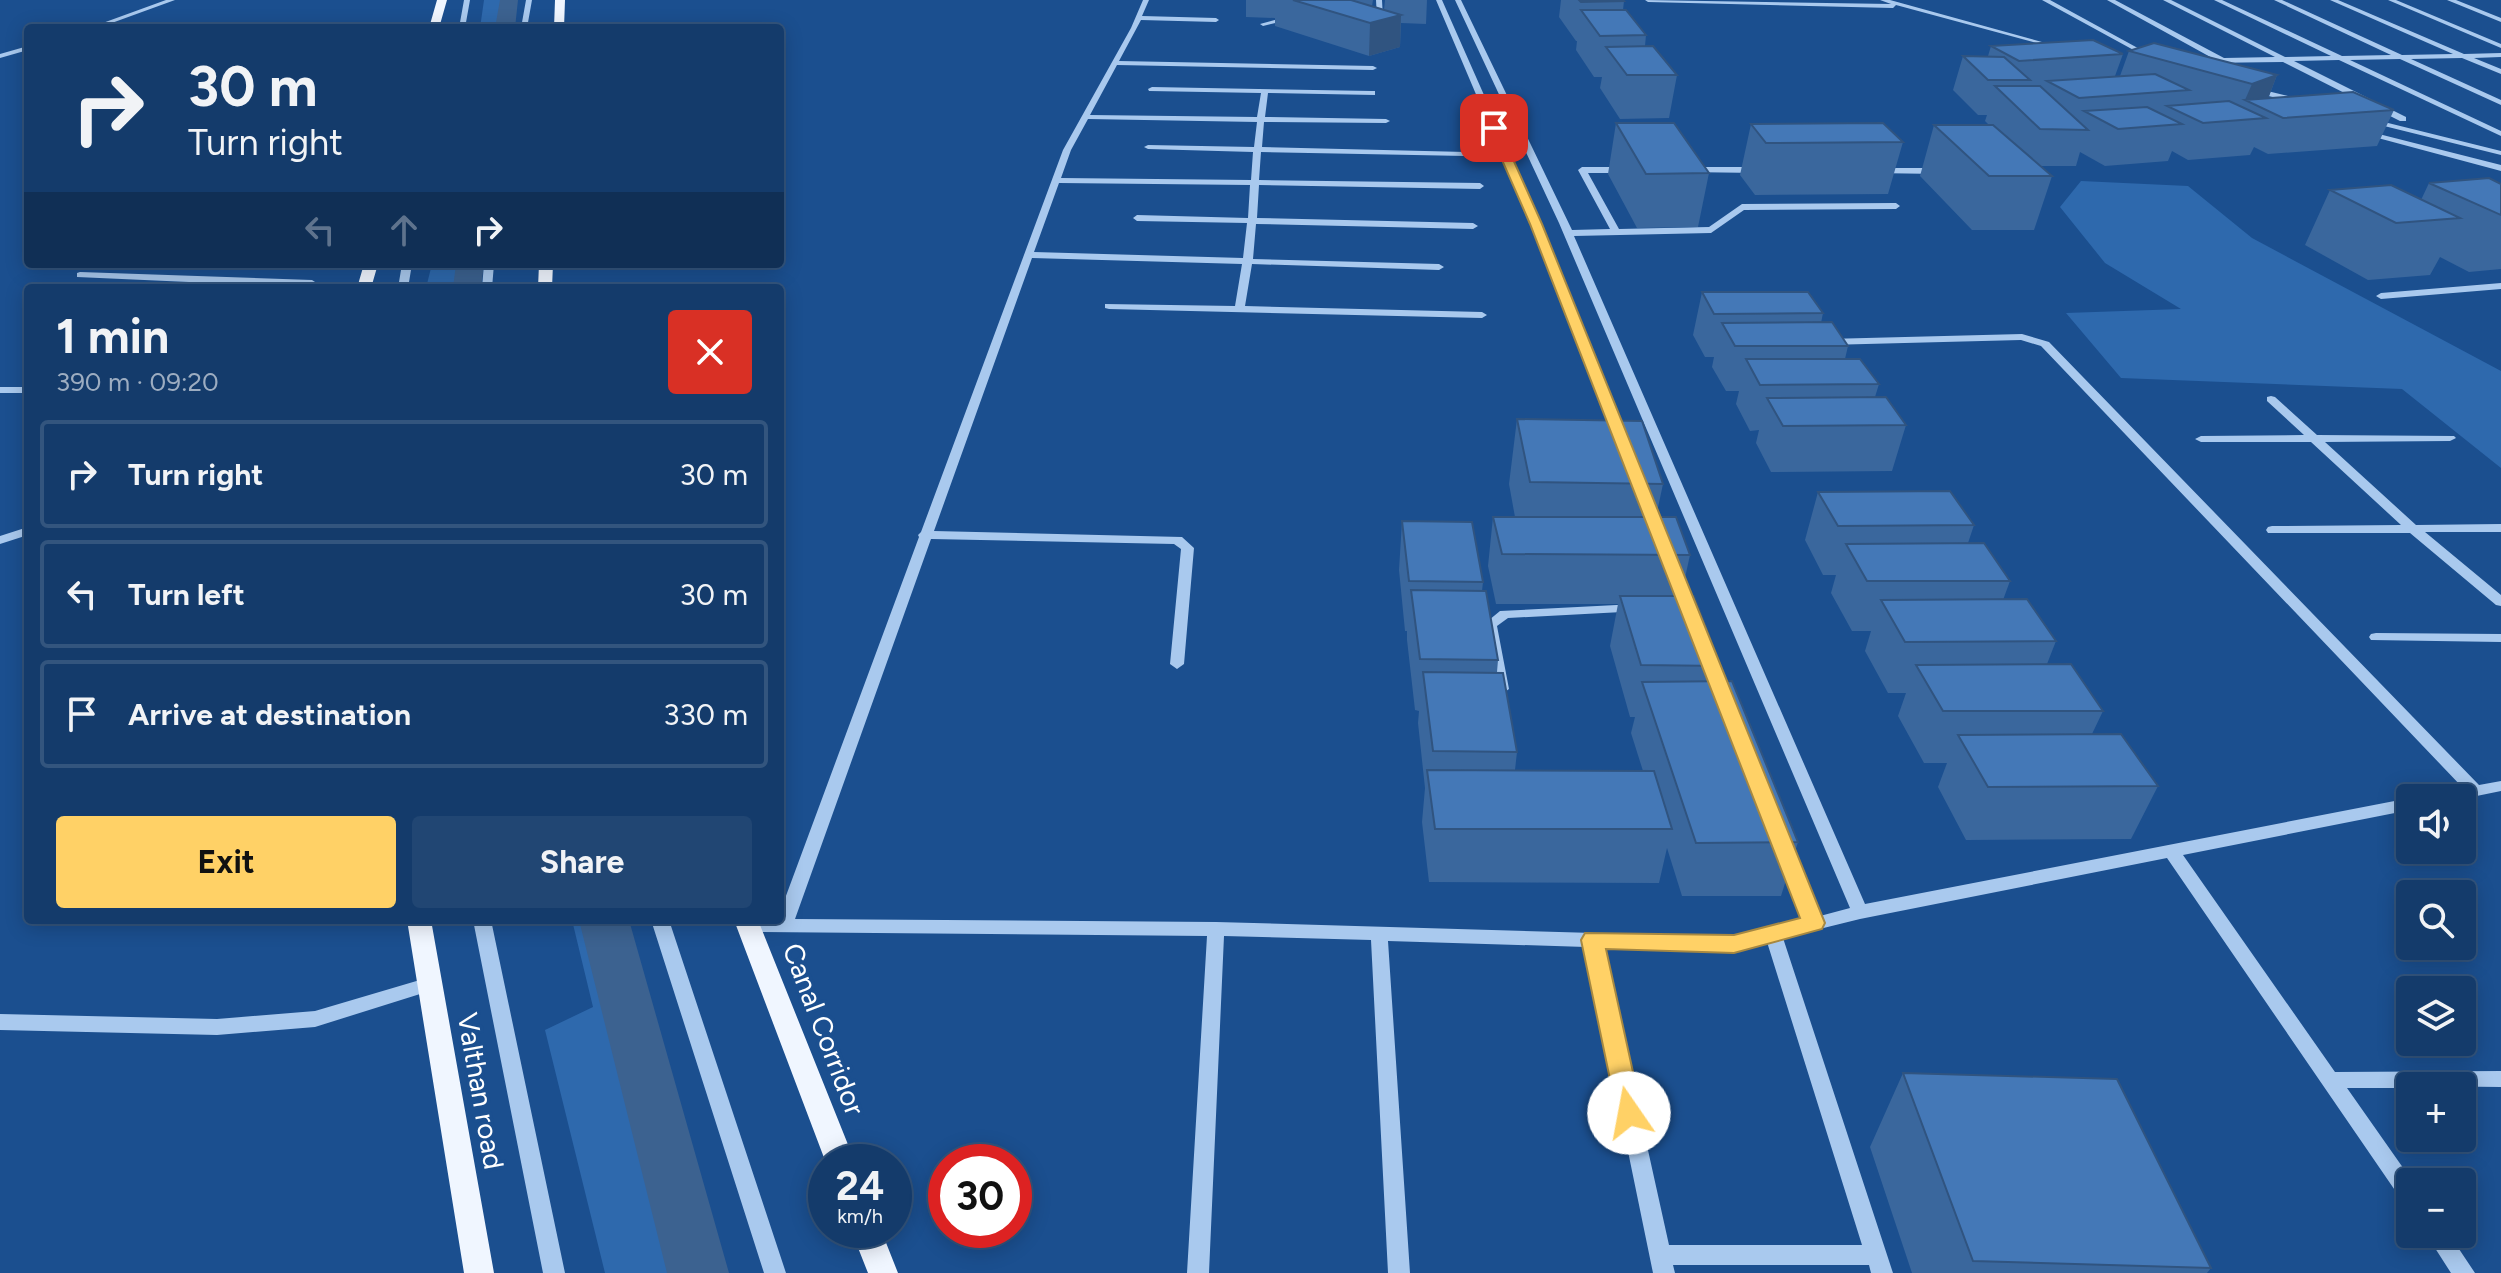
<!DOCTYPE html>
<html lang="en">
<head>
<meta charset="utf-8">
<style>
  :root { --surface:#143b6b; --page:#214673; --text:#f1f3f6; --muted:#9dadc1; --line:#33557e; --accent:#ffd166 }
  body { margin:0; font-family:Figtree,sans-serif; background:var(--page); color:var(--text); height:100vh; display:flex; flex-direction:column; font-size:30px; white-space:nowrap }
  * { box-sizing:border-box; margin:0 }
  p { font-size:26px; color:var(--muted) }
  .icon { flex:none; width:44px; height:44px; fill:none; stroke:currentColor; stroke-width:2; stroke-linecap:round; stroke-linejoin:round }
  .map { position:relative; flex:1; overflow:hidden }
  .side { position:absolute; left:24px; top:284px; width:760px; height:640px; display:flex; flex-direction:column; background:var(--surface); border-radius:8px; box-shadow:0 4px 20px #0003,0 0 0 2px var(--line) }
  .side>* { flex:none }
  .banner { position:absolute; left:24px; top:24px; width:760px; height:244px; border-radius:8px; box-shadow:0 4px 20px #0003,0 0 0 2px var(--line); background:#143b6b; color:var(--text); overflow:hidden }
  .buttons { position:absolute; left:2396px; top:784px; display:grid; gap:16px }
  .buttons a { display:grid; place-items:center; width:80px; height:80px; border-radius:8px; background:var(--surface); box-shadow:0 4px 20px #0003,0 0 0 2px var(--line); font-size:40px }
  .speed { position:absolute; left:808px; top:1144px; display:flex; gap:16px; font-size:40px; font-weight:700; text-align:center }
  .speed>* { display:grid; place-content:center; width:104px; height:104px; border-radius:50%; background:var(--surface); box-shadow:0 4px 20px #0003,0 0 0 2px var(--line); line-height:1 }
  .speed small { font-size:20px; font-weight:400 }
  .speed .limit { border:12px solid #d22; background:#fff; color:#111 }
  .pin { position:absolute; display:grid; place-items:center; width:68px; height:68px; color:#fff; margin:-34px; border-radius:16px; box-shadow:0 4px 12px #0006 }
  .me { position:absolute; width:88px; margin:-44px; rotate:348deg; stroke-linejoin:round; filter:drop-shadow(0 0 6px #0008) }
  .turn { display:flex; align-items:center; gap:28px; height:168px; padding:0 32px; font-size:36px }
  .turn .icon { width:104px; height:104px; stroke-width:2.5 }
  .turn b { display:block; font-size:56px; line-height:68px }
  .lanes { display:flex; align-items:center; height:76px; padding:0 32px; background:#0003; justify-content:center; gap:40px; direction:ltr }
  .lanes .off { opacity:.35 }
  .round { display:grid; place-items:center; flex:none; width:84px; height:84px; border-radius:8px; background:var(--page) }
  .overview { display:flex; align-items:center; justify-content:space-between; height:136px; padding:0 32px }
  h1 { font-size:48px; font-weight:700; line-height:60px }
  .action { display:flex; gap:16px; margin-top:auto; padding:16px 32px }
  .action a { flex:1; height:92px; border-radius:8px; background:var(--accent); color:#111; font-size:32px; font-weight:700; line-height:92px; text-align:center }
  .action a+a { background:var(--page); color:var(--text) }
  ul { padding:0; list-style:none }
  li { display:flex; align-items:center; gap:24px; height:108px; margin:0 16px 12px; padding:0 16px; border:4px solid var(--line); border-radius:8px }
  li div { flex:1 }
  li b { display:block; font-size:30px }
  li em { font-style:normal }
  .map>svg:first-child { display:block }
  .green { fill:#2e69ad }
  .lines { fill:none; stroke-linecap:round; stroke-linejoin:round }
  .canal { fill:#3c6290; fill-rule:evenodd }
  .minor { fill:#a9c9ee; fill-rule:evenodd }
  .major { fill:#f0f6ff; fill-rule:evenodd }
  .wall { fill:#3a679d }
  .shaded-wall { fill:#305480 }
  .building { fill:#4478b7; stroke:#305480; stroke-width:2 }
  .route { fill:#ffd166; stroke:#a68842; stroke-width:2 }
  .labels { text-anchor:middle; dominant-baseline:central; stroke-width:7; stroke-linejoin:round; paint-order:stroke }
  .near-street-label { font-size:28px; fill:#fff; stroke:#1b4f8f }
</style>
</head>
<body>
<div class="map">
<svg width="2501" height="1273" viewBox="0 0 2501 1273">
  <rect width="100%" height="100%" fill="#1b4f8f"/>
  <!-- green -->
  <path class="green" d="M484 0H517L513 28H480Z
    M2081 181 2188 186 2252 238 2501 371V468L2402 389 2121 378 2066 313 2181 309 2105 263 2060 207Z
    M432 264H462L458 288H426Z
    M572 920H609L719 1273H605L545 1030 593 1007Z"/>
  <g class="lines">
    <!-- canal -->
    <path class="canal" d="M500 0H518L515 28H495Z
      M456 264H484L481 288H453Z
      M579 920H629L729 1273H667Z"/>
    <!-- minor -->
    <path class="minor" d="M166 0H175L98 28H89Z
      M464 0H470L465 28H459Z
      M526 0H532L527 28H521Z
      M1143 0H1149L1142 16 1216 18 1219 20 1216 22 1141 20 1119 61 1373 66 1377 68 1373 70 1117 65 1090 115 1257 117 1261 93 1149 91 1148 89 1152 87 1372 91H1375V95L1268 93 1265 117 1386 119 1390 121 1386 123 1264 122 1262 147 1466 152 1470 154 1466 156 1261 152 1259 180 1480 183 1484 186 1480 189 1259 185 1257 218 1473 223 1478 226 1473 229 1256 224 1253 259 1439 264 1444 267 1439 270 1252 264 1245 306 1482 312 1487 315 1482 318 1109 309 1105 308V304L1235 306 1242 264 1032 258 934 531 1182 537 1194 548 1184 664 1177 669 1170 664 1181 549 1174 544 931 539 795 919 1216 922 1734 937 1804 920 1776 849 1778 845 1784 843 1790 845 1792 849 1820 916 1850 908 1559 223 1455 0H1461L1572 230 1610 229 1578 170 1582 167H1627L1631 170 1627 173H1588L1619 229 1709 227 1742 204 1896 203 1900 206 1896 209 1744 210 1711 233 1574 236 1865 904 2410 798V810L2183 855 2335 1072 2501 1071V1087L2410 1086V1088H2347L2413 1182H2410V1204L2403 1202 2167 858 1860 919 1783 938 1893 1273H1871L1869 1265H1673L1675 1273H1653L1586 947 1388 941 1410 1273H1388L1371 940 1224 936 1209 1273H1187L1207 936 748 932 742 930 739 925 743 920H780V912L919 537 918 535 921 532 1063 150 1131 28ZM1088 119 1257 122 1254 147 1148 145 1144 147 1148 149 1253 152 1251 180 1061 178 1071 150ZM1059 183 1250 185 1248 218 1137 215 1133 218 1137 221 1247 223 1243 258 1034 252ZM1767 942 1862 1245H1669L1603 947 1734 951Z
      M1376 0H1382L1383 19 1373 26 1370 24 1377 18Z
      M1436 0H1442L1541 224 1626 436 1624 438H1616L1614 436 1531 224Z
      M1645 0 1891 4 1880 0H1890L2060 47 2055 48 1896 5 1893 8 1648 2Z
      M2042 0H2050L2156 58 2150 59Z
      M2107 0H2115L2224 58 2275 57 2163 0H2171L2285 57 2331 56 2214 0H2222L2342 56 2391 55 2274 0H2282L2402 55 2453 54 2330 0H2338L2464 54 2501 53V57L2474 58 2501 69V74L2462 58 2411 59 2501 100V105L2400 59 2350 60 2501 131V136L2339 60 2294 61 2406 117V121H2400L2283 62 2202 63V59H2214Z
      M2388 0H2396L2501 44V48Z
      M2447 0H2456L2501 18V22Z
      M1294 15 1296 18 1263 26 1260 24Z
      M28 46V50L0 58V54Z
      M2251 87 2304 100 2305 102 2301 104 2248 91V87Z
      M2368 118 2501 151V155L2368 122Z
      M2363 130 2501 165V171L2363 134Z
      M1688 167H1759L1763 170 1759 173 1685 172 1684 170Z
      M1876 168H1939L1943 171 1939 174 1873 173 1872 171Z
      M402 264H412L408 288H398Z
      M484 264H494L492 288H482Z
      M80 272 312 280 324 288 77 277V273Z
      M2501 283V289L2381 299 2376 296 2381 293Z
      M2022 334 2049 342 2479 785 2501 781V791L2462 799 2433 798 2435 794 2463 788 2041 346 2021 340 1827 345 1822 342 1827 339Z
      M0 387H28V393H0Z
      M2271 396 2275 397 2317 435 2454 436 2456 438 2450 441 2325 442 2416 525 2501 524V532H2425L2501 595V606L2496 605 2410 533H2268L2266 530 2268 527 2272 526 2401 525 2311 442H2201L2195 439 2201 436 2304 435 2267 401V397Z
      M28 527V535L0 544V536Z
      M1636 604 1643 608 1641 611 1508 618 1497 626 1509 689 1502 694 1495 689 1483 625 1500 611Z
      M2376 633 2501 634V642L2371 640 2369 637 2371 634Z
      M473 920H491L565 1273H543Z
      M651 920H669L786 1273H764Z
      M430 977 436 979 439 984 436 989 315 1027 217 1035 0 1030V1014L217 1019 315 1011Z
      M2426 1234H2449L2475 1273H2451Z"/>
    <!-- major -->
    <path class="major" d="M437 0H447L439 28H429Z
      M555 0H565L564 28H554Z
      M364 264H378L371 288H357Z
      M539 264H553L552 288H538Z
      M407 920H431L494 1273H464Z
      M734 920H758L855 1162 826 1163Z
      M851 1230H881L898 1273H868Z"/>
  </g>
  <!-- wall -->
  <path class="wall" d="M1246 0H1373L1372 6 1384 10 1385 0H1427L1426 24 1401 23 1400 47 1369 56 1275 26V18L1246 17Z
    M1561 0H1623L1624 1 1623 10 1646 35 1645 46 1677 75 1669 118 1620 119 1600 88 1602 77H1594L1576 50 1577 41H1576L1559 17Z
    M1991 46 2123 54 2115 76H2120L2129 51 2277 75 2268 99 2394 110 2377 146 2268 154 2254 147 2250 155 2188 160 2172 151 2168 161 2105 166 2080 152 2076 166H2040L2052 176 2034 230H1972L1920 176 1934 125H1989L1985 121 1987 115H1978L1953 90 1963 56H1988Z
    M1616 123 1709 173 1698 227 1637 228 1608 174Z
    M1751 124 1903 142 1888 194 1755 195 1740 175Z
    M2429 183 2501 184V269L2469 272 2440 257 2430 275 2368 280 2305 245 2330 190 2421 200Z
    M1702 292 1823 313 1821 323 1848 346 1845 359 1879 384 1875 397 1906 425 1892 471 1771 472 1756 443 1759 430 1750 431 1736 404 1739 391H1726L1712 367 1714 357H1705L1693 335Z
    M1517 419 1663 484 1656 517 1690 555 1681 596 1721 666 1717 681 1798 842 1781 896H1682L1667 848 1659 883 1429 882 1422 822 1425 788 1418 723 1419 711 1415 710 1407 640V631H1405L1399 570 1402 521 1483 582 1482 591 1498 660 1497 672 1517 752 1515 770 1643 771 1631 733 1635 717H1630L1610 646 1618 604H1496L1488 566 1493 517H1515L1509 484Z
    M1818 492 1974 525 1968 543 2010 581 2003 600 2056 641 2047 664 2103 711 2092 734 2158 786 2131 839 1966 840 1938 787 1947 763H1924L1898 716 1906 693H1888L1865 651 1871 631H1852L1831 593 1836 575H1823L1805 540Z
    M1903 1073 2211 1268 2207 1273H1912L1870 1147Z"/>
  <!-- shaded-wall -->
  <path class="shaded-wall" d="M1401 15 1400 47 1369 56 1370 23Z
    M2277 75 2264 109 2245 100 2252 84Z"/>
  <!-- building -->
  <path class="building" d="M1293 0H1351L1401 15 1370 23Z
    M1579 0H1623L1624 1 1581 2Z
    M1581 10H1626L1646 35 1600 36Z
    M2093 40 2123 54 2019 61 1991 46Z
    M2154 43 2277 75 2252 84 2129 51Z
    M1653 46 1677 75H1627L1606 47Z
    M1963 56 2004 57 2030 80H1988Z
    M2155 74 2189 90 2079 98 2047 81Z
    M1995 86H2040L2088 130 2040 129Z
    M2353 92 2394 110 2283 118 2245 100Z
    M2229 101 2266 118 2203 123 2167 106Z
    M2147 107 2182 124 2118 129 2084 111Z
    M1616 123H1674L1709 173 1646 174Z
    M1883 123 1903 142 1766 143 1751 124Z
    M1934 125H1993L2052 176H1989Z
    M2489 178 2501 184V215L2429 183Z
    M2391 185 2460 218 2396 223 2330 190Z
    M1702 292H1808L1823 313 1714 314Z
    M1832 322 1848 346H1735L1722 323Z
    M1746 359H1860L1879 384 1760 385Z
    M1886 397 1906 425 1783 426 1767 398Z
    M1517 419 1642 421 1663 484 1530 482Z
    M1950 491 1974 525 1838 526 1818 492Z
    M1493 517H1676L1690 555 1502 554Z
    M1402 521 1472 522 1483 582 1409 581Z
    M1984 543 2010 581H1867L1846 544Z
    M1411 590 1486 591 1498 660 1420 659Z
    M1620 596H1694L1721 666 1641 665Z
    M2027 599 2056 641 1905 642 1881 600Z
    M2071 664 2103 711H1943L1916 665Z
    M1423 672 1503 673 1517 752 1433 751Z
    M1732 681 1798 842 1696 843 1642 682Z
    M2121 734 2158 786 1988 787 1958 735Z
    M1427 770 1654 771 1672 829H1435Z
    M1903 1073 2117 1079 2211 1268 1973 1261Z"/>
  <!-- route -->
  <path class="route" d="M1494 125 1499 128 1542 224 1825 923 1822 929 1734 953 1606 949 1642 1113 1638 1120 1629 1124 1620 1120 1617 1113 1581 940 1585 933 1734 935 1800 918 1530 224 1488 128Z"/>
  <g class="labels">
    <!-- near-street labels -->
    <g class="near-street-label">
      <text transform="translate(824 1029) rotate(69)">Canal Corridor</text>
      <text transform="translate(481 1091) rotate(80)">Valthan road</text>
    </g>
  </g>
</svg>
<div class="buttons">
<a><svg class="icon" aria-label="sound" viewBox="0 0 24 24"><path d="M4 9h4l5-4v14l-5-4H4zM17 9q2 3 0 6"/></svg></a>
<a><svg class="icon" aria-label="search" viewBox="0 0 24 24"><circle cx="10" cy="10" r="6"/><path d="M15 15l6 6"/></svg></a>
<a><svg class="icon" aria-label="layers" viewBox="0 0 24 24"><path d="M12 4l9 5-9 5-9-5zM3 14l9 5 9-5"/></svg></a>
<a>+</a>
<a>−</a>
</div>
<div class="speed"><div>24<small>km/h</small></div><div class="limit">30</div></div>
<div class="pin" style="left:1494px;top:128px;background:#d93025"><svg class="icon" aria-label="arrive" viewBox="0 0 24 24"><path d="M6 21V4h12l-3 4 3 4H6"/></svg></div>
<svg class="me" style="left:1629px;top:1113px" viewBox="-20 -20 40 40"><circle r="19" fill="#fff"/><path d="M0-13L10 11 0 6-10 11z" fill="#ffd166"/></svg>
<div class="banner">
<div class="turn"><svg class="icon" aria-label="right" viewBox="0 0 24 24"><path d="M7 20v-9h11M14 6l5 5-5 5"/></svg><div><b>30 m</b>Turn right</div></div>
<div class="lanes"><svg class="icon off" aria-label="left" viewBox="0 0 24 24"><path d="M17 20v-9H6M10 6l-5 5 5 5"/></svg><svg class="icon off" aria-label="ahead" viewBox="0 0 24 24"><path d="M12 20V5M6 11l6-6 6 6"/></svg><svg class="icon" aria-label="right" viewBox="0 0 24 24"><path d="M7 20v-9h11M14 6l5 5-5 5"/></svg></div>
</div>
<section class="side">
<div class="overview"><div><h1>1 min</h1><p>390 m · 09:20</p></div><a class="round" style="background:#d93025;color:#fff"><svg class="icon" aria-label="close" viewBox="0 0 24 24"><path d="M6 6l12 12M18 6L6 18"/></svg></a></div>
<ul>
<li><svg class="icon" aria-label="right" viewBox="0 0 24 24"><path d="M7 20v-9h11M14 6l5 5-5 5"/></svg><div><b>Turn right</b></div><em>30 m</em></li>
<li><svg class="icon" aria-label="left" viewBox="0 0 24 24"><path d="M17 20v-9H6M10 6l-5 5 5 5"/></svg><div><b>Turn left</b></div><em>30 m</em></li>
<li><svg class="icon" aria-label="arrive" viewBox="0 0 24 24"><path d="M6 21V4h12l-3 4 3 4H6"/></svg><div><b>Arrive at destination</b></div><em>330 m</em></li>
</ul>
<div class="action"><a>Exit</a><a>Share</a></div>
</section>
</div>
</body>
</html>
